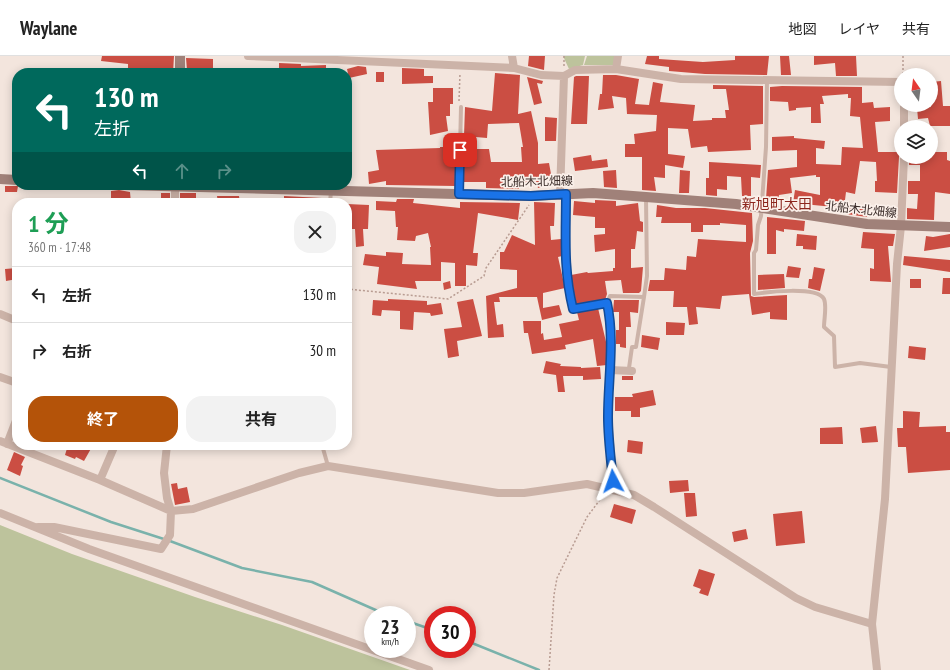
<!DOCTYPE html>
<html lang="ja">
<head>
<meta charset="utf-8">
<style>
  :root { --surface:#fff; --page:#f2f2f2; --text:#222; --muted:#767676; --line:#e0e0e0; --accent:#b45309 }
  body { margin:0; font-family:"PT Sans Narrow","Noto Sans JP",sans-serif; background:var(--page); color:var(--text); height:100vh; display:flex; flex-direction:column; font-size:15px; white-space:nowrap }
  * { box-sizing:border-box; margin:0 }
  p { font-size:13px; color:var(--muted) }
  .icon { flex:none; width:22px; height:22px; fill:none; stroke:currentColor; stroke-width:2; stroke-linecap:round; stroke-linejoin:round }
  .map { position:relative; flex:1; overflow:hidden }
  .drawer { position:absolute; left:12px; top:142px; width:340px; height:252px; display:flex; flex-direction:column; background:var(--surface); border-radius:16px; box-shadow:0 2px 10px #0003 }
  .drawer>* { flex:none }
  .guide { position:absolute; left:12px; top:12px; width:340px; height:122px; border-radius:16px; box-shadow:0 2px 10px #0003; background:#00695c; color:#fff; overflow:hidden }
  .needle { width:26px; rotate:346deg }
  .buttons { position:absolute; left:894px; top:12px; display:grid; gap:8px }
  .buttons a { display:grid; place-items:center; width:44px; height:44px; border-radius:50%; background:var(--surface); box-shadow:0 2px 10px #0003; font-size:20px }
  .speed { position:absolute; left:364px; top:550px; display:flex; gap:8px; font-size:20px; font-weight:700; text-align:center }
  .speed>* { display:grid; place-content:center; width:52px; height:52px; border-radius:50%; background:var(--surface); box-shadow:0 2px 10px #0003; line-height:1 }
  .speed small { font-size:10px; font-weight:400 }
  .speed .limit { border:6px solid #d22; background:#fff; color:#111 }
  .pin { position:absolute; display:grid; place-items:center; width:34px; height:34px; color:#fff; margin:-17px; border-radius:8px; box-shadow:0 2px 6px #0006 }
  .me { position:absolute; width:44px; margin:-22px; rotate:356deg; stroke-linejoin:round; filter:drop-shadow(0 0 3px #0008) }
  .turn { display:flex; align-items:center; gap:14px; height:84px; padding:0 16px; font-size:18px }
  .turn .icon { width:52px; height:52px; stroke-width:2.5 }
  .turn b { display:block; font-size:28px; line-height:34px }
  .lanes { display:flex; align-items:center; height:38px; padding:0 16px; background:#0003; justify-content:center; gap:20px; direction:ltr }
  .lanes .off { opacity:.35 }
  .round { display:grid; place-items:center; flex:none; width:42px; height:42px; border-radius:16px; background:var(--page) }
  .headline { display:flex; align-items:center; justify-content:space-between; height:68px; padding:0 16px }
  h1 { font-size:24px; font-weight:700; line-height:30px; color:#1e9e55 }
  .action { display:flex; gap:8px; margin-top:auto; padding:8px 16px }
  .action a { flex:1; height:46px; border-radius:16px; background:var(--accent); color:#fff; font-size:16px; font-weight:700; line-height:46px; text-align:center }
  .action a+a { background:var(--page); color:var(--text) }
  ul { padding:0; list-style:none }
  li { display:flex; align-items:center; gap:12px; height:56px; padding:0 16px; border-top:1px solid var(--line) }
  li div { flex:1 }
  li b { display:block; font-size:15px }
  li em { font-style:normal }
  header { display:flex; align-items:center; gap:24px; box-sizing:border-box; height:56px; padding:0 20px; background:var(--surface); border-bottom:1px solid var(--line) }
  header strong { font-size:19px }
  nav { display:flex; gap:22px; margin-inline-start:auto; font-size:14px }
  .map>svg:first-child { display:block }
  .green { fill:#bdc39c }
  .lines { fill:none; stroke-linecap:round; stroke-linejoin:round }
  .stream { stroke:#7ab2ab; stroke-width:2.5 }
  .building { fill:#cb4e43 }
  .path { stroke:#b89c92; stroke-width:1.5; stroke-dasharray:2 2; stroke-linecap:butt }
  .lane { stroke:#ccb3a8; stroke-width:4 }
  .street { stroke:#ccb3a8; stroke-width:8 }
  .secondary { stroke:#a08179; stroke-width:10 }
  .route-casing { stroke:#114b97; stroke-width:10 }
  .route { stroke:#1a73e8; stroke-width:7 }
  .labels { text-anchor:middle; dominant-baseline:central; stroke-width:3.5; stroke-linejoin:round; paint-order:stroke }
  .street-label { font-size:12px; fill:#392b28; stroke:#fbf0ea }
  .quarter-label { font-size:14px; fill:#8c261d; stroke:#fbf0ea }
</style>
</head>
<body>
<header>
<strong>Waylane</strong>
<nav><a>地図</a><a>レイヤ</a><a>共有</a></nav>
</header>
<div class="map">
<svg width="950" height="614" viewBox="0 0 950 614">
  <rect width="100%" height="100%" fill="#f3e5dd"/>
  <!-- green -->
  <path class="green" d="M563 0H585L583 9 569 13Z
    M587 0H615L614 9H584Z
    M0 469 72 498 195 541 282 569 410 614H0Z"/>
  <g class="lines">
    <!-- stream -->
    <path class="stream" d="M0 422 111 466 170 485 242 512 312 526 387 559
      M407 565 433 574
      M467 585 539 614"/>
  </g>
  <!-- building -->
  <path class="building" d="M102 0H174L173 17 128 14V8L101 5Z
    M529 0H545L544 14 528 10Z
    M647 0H659V3L703 6 735 4V0H769L767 19 705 18 669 15V11L645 8Z
    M780 0H789L791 19H781Z
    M814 0H856L857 20H836L835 7 814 9Z
    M186 2 213 3V15L187 14Z
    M279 7 301 8V10L326 9V17H279Z
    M358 10 366 11 367 18 349 22 347 13Z
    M402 12 424 13V20H433V27L402 28Z
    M376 16H384V26H376Z
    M495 17 520 19 518 58 531 55 538 87V108L549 107 553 129 538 132 536 125 519 129V133L486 132V126H463L464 93H489L491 106H522L521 91H523L519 67 488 68 487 82 464 80 465 51 492 55Z
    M603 19H616L639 23 635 48 649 49 653 26 663 28 660 46 695 49 693 65 712 64V62H726L725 54H729L726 33H713V29L763 30V68L750 69 751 94 708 96 707 90 691 92 688 73 668 72V98L685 100 683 112 665 109V122L654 121 656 135 642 134V101H625V88H635L634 78 656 75 657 59 627 58 626 42 612 40 614 52 598 54 600 38H602Z
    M576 20H589L587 68H571L574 21Z
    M527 21 543 25 542 28 537 27 542 47 534 49Z
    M941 25 943 50H950V70H930L928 62 918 63 917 52 931 51V26Z
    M782 30 862 31V47L873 46 874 52 890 51V65L875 66 878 96H901L899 101 897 137 875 136V125H877L876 106 860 105 855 138 846 136 844 152 793 147 795 134 820 139V121H816V119L790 122 792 137 779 139 778 145 766 143 768 114 797 111V94L772 95V81L794 80V82L825 85 824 93 816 92V108L841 109 842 91 863 92 860 61 850 60 851 42H848V38L822 40 824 48H820L821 67H811V51L796 52V54L789 55 788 46 770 45V31Z
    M433 32H453V48H450V60H446L448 75 430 79 428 46H433Z
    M545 61 557 62 556 85H545Z
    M440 91H450V110H456V130L386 129V125L369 128 368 116 379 114 376 94 440 92Z
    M931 96H947V104L950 105V138L935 136 934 164 907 163V152L917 153 918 138H908V125H920V109H909V101H931Z
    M591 99 592 105 607 103 608 111 575 115 573 102Z
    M709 106 761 109 760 122 751 121V140H742L741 121 727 120V134L717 133V140L706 139V122H709Z
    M616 114 617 132 604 131 603 115Z
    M680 114 690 115 689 137H679Z
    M5 130H18L17 136H5Z
    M119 134 130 136 131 147H111V135Z
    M161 137H170V145H161Z
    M180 137H196V146H180Z
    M217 140H239L240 147H218Z
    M284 140 322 142V147H284Z
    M397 143H414L413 147 460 152V146L520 147 518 164 478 157 473 197H478L477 210 466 209V230H455V207L441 206V225H415L417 233 377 228 379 211 363 209 365 198 386 200V196L403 197 402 208 431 209 430 191H431L428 177 416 180 415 185 397 184 398 171H396L395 155 376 154V145L396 146Z
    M595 144 616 145V150L638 147 640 165 643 166V176L637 175 635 193H631V212L643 211 641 235 639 237H623L621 224 605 225 607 238 605 244 576 249 571 219 587 216 588 217 613 215V212H615V193L595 196 594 179 605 178V172H595V161L573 159 574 145 595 147Z
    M534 146 555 147 554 170H550L551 184 561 183 562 200 558 201 565 232 543 237V252L559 249 562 259 542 264 537 241H499L500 246H494L497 269 503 268 504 281 488 282 486 240 517 232V214L500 213V196H504L512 179 535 189Z
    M347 148 369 149 368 173H363L364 190 356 191 355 173H347Z
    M657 149 676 152H705L752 157 753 185 750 197 751 240 754 241 787 239V264L770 263V256L752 259 749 238 722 240 720 253 696 251 698 268 689 269 687 251H673L674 235H648L650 224H664L665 212 686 214 687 200 696 201 698 183 746 186V169L720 167V169H703V176H691V167H661L662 161H656Z
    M866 151 867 161 846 158V152Z
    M767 161 805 165 804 175 784 173V176L776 174V198H767Z
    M863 176 895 178 893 190H888L891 226 870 225V212L874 213V193L861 192Z
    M797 178 817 180 816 194 803 193V190H796Z
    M950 178V191L924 195 926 180 933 181Z
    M904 200 950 204V216L903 209Z
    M788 210 801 212 799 222 786 221Z
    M814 211 825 213 820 235 808 232 809 223H812Z
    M17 212V223L6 225 5 213Z
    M784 218 785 232 758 234V219Z
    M943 222H950V238H942Z
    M910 223H921V232H910Z
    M450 225 451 232 444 234 443 227Z
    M388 243 427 245V249L441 247 443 258 431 260 430 257 414 256 413 274 400 273V255L382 254 381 260 372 259 373 244 388 245Z
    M473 243 482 280 457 285 459 300 448 302 444 273 462 271 457 246Z
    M614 244H639L638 257 630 256 631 271H626V292L620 291V288H616V274H619V256H613Z
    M598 252 607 290V309L597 310 593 283 565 289 566 293 532 298 528 277H524L523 265H541V278L543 277 544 284 562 281 559 268 579 264 577 256Z
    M666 266 685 267 684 279H666Z
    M642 279 660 282 658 294 641 291Z
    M909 290 926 292 925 304 908 302Z
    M546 305 561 308 560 310 581 311V312L600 311 601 323 583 324V320H563L565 336H558L556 319 543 317Z
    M622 320H633V324H622Z
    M653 334 656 349 640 352V361H631V355H615V341H633L632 338Z
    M903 355 920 356 919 371 946 370V376H950V414L908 417 906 391H898L897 372H903Z
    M876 370 878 386 862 387 860 372Z
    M842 371 843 388H820V372Z
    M628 384 643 386 642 398 627 396Z
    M68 389H93L84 405 76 401 75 403 65 399Z
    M14 396 25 401 21 409 23 410 20 420 7 414Z
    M688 424 689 435 670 437 669 425Z
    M177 427 178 433 187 431 190 446 175 449 171 428Z
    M684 437H695L697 460 686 461Z
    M614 448 636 454 632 468 610 461Z
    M802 455 805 487 776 490 773 458Z
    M746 473 748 483 734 486 732 476Z
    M699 513 715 518 708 540 699 537 701 533 693 530Z"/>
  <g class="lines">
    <!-- path -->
    <path class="path" d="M903 0V19
      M564 10V0
      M459 45 460 17
      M347 233 448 243 484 220 486 212 529 149
      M549 614 554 539 557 522 587 461 602 441"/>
    <!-- lane -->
    <path class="lane" d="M767 24 766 91 761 160 758 169 756 194 754 197V238C767 236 817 230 824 243 827 250 824 263 824 271L834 280 835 311 860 307 891 311
      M459 137 461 51
      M566 138C566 180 563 212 573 253L607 247
      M330 147 331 135
      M629 312 632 291H636L644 241
      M610 314 611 277 607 247 610 240 644 241 647 220 646 142
      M322 389 328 410"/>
    <!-- street -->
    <path class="street" d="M248 0 514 12 541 19 564 20 575 14 616 13 681 23 901 26
      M512 0 514 12
      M616 13 618 0
      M904 71V49
      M175 131V147
      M560 138 564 20
      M0 258 17 265
      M0 321 17 327
      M0 385 100 424 171 455 193 453 299 417 328 410 498 437H524L587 428 634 439 654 451 796 542 815 551 872 568
      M7 388 17 362
      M100 424 115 389
      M609 432 613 425 608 361 610 314 632 315
      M0 457 89 493 429 614
      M38 471H54L161 493 170 479 171 455 167 442 164 417 167 389
      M877 614 872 568 885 443 897 208 901 170 904 101"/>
    <!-- secondary -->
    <path class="secondary" d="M180 0V17
      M0 123 17 124
      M123 129 531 140 593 137 646 141 736 148 867 168 950 171"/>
  </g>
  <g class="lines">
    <!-- route casing -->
    <g class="route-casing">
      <path id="route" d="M460 94 459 138 531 140 566 138C566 180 563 212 573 253L607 247C615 284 608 323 608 361 608 382 611 404 613 425"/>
    </g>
    <!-- route -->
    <use href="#route" class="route"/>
  </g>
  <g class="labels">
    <!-- street labels -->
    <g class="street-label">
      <text transform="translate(537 125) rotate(-1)">北船木北畑線</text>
      <text transform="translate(861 153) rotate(6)">北船木北畑線</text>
    </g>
    <!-- quarter labels -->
    <g class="quarter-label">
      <text x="777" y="148">新旭町太田</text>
    </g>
  </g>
</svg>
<div class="buttons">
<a><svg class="needle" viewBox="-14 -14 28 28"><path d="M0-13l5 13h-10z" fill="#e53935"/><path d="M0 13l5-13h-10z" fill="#767676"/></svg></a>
<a><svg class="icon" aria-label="layers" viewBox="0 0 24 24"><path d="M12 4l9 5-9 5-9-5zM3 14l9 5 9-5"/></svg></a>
</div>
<div class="speed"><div>23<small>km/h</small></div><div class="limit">30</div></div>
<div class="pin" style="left:460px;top:94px;background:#d93025"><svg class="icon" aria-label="arrive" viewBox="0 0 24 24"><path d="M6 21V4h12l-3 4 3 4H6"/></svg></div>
<svg class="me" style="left:613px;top:425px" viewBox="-20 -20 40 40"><path d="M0-17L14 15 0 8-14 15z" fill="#1a73e8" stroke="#fff" stroke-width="4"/></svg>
<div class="guide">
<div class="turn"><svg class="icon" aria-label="left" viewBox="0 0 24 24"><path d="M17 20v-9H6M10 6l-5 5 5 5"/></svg><div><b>130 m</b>左折</div></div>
<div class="lanes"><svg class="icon" aria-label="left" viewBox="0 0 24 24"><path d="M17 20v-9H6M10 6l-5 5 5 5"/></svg><svg class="icon off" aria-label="ahead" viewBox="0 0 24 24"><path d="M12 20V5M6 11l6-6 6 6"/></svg><svg class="icon off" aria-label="right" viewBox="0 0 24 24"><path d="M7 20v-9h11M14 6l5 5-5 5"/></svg></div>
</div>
<section class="drawer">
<div class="headline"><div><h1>1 分</h1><p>360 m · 17:48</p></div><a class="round"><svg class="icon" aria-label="close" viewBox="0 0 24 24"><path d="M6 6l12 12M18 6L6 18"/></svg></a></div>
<ul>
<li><svg class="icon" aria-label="left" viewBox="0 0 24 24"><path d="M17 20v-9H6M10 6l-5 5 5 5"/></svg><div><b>左折</b></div><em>130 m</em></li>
<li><svg class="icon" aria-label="right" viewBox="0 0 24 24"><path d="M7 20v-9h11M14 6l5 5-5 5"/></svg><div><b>右折</b></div><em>30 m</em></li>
</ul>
<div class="action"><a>終了</a><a>共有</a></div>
</section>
</div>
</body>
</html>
